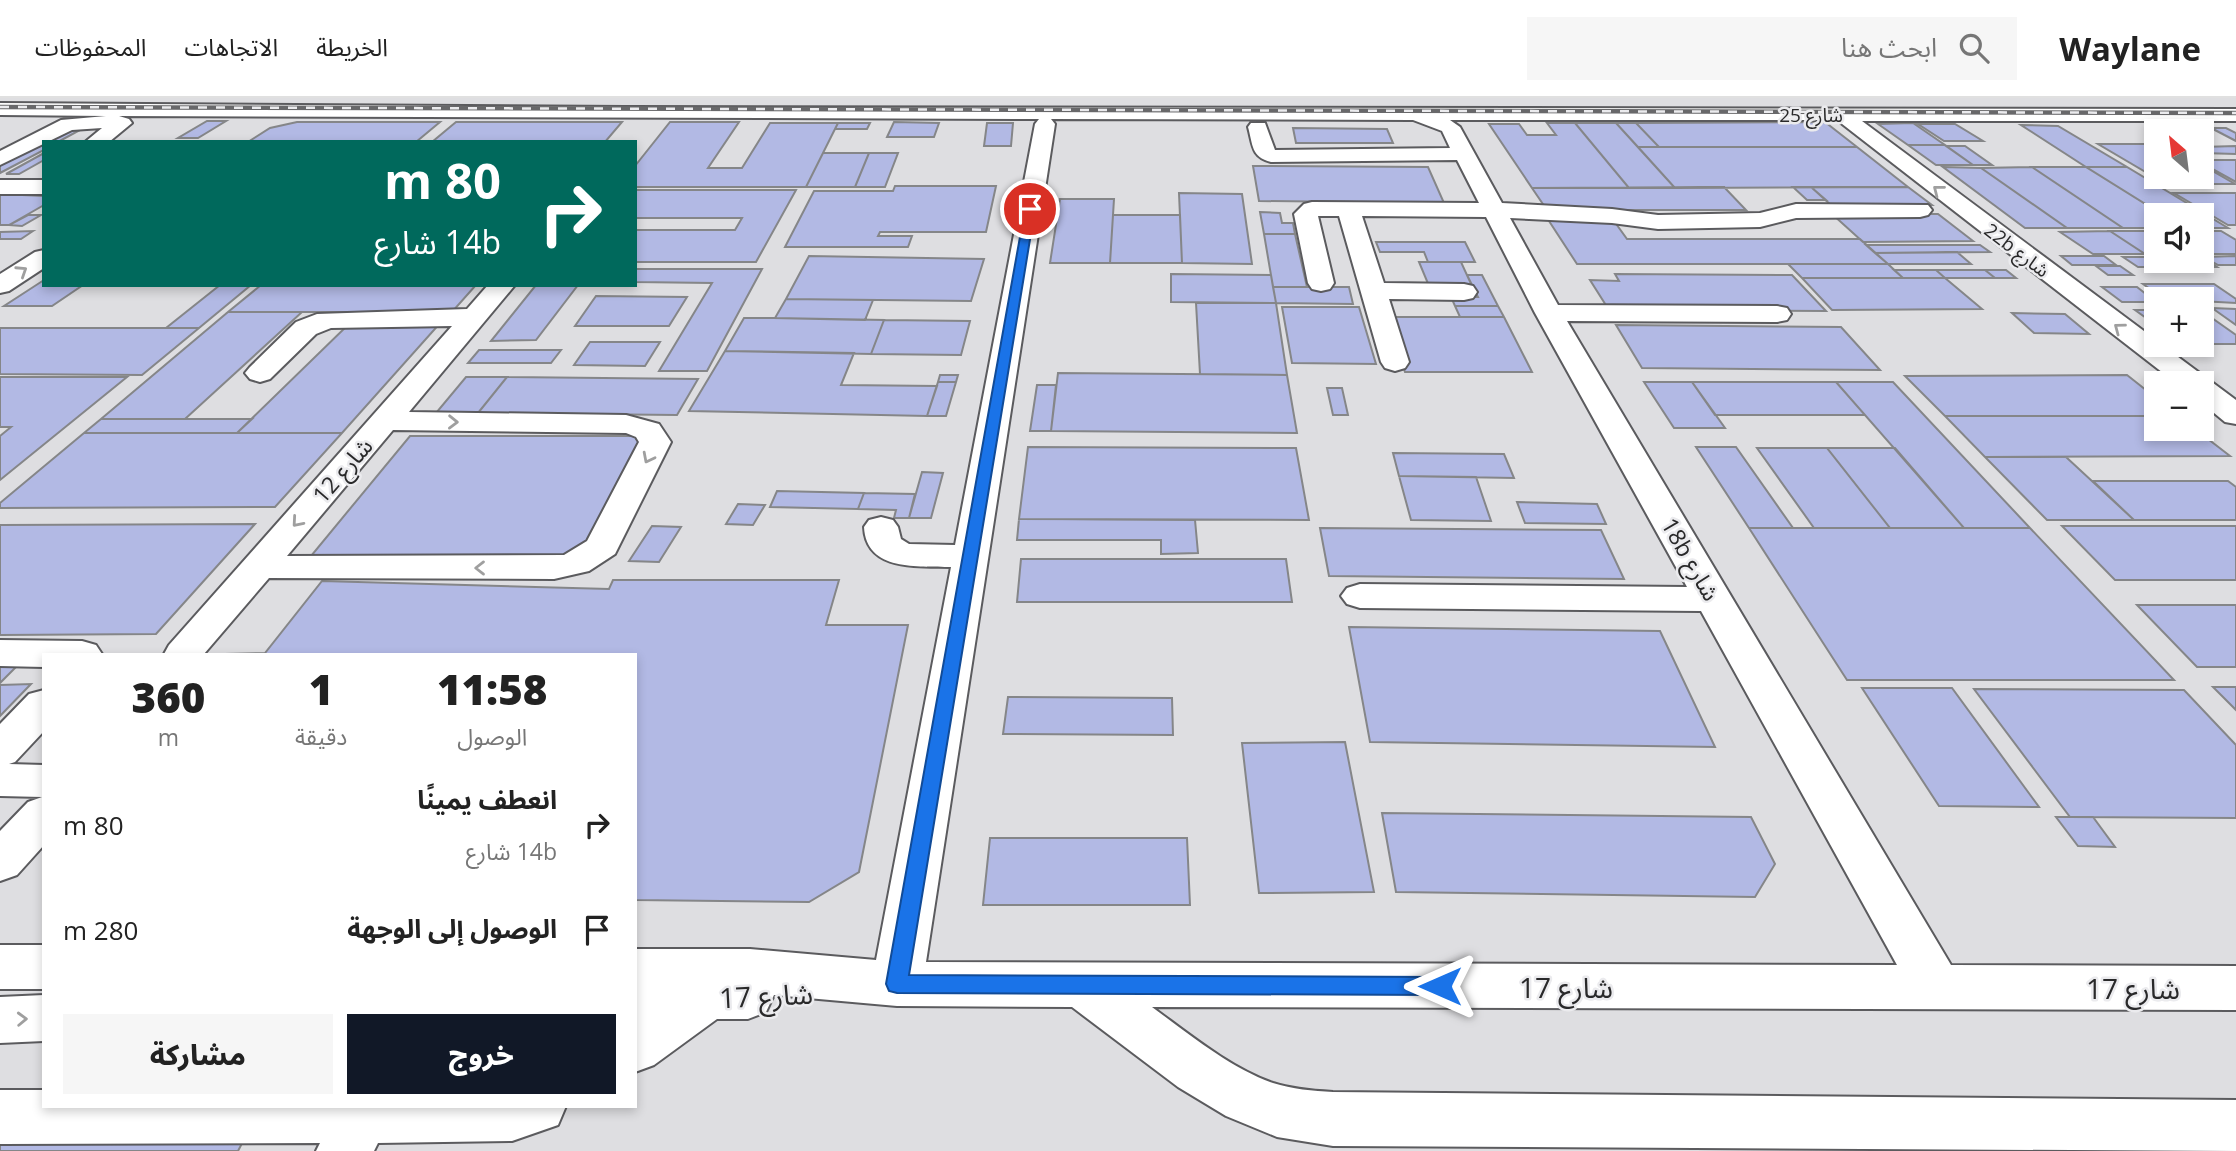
<!DOCTYPE html>
<html lang="ar">
<head>
<meta charset="utf-8">
<style>
  :root { --surface:#fff; --page:#f6f6f6; --text:#222; --muted:#767676; --line:#e0e0e0; --accent:#111827 }
  body { margin:0; font-family:"Open Sans","Noto Sans Arabic",sans-serif; background:var(--page); color:var(--text); direction:rtl; height:100vh; display:flex; flex-direction:column; font-size:26px; white-space:nowrap }
  * { box-sizing:border-box; margin:0 }
  p { font-size:23px; color:var(--muted) }
  .icon { flex:none; width:38px; height:38px; fill:none; stroke:currentColor; stroke-width:2; stroke-linecap:round; stroke-linejoin:round }
  .map { position:relative; flex:1; overflow:hidden; direction:ltr }
  .sheet { position:absolute; left:42px; top:555px; width:595px; height:455px; display:flex; flex-direction:column; background:var(--surface); border-radius:0px; box-shadow:0 4px 10px #0003; direction:rtl }
  .sheet>* { flex:none }
  .banner { position:absolute; left:42px; top:42px; width:595px; height:147px; border-radius:0px; box-shadow:0 4px 10px #0003; direction:rtl; background:#00695c; color:#fff; overflow:hidden }
  .needle { width:46px; rotate:332deg }
  .tools { position:absolute; left:2144px; top:21px; display:grid; gap:14px }
  .tools a { display:grid; place-items:center; width:70px; height:70px; border-radius:0px; background:var(--surface); box-shadow:0 4px 10px #0003; font-size:35px }
  .pin { position:absolute; display:grid; place-items:center; width:60px; height:60px; color:#fff; margin:-30px; border:4px solid #fff; border-radius:50%; box-shadow:0 2px 7px #0007 }
  .me { position:absolute; width:77px; margin:-38px; rotate:270deg; stroke-linejoin:round; filter:drop-shadow(0 0 5px #0008) }
  .turn { display:flex; align-items:center; gap:24px; height:147px; padding:0 21px; font-size:32px }
  .turn .icon { width:91px; height:91px; stroke-width:2.5 }
  .turn b { display:block; font-size:49px; line-height:60px }
  .eta { display:flex; justify-content:space-evenly; align-items:center; height:119px; text-align:center }
  .eta b { font-size:42px; font-weight:800; line-height:49px }
  .primary-button { display:flex; gap:14px; margin-top:auto; padding:14px 21px }
  .primary-button a { flex:1; height:80px; border-radius:0px; background:var(--accent); color:#fff; font-size:28px; font-weight:800; line-height:80px; text-align:center }
  .primary-button a+a { background:var(--page); color:var(--text) }
  ul { padding:0; list-style:none }
  li { display:flex; align-items:center; gap:21px; height:105px; padding:0 21px }
  li div { flex:1 }
  li b { display:block; font-size:26px }
  li em { font-style:normal }
  header { display:flex; align-items:center; gap:42px; box-sizing:border-box; height:98px; padding:0 35px; background:var(--surface); border-bottom:2px solid var(--line) }
  header strong { font-size:33px }
  nav { display:flex; gap:38px; margin-inline-start:auto; font-size:24px }
  .search { width:490px; height:63px; background:var(--page); display:flex; align-items:center; gap:18px; box-sizing:border-box; padding:0 24px; border-radius:0px; color:var(--muted); font-size:26px }
  .map>svg:first-child { display:block }
  .building { fill:#b2b9e4; stroke:#858688; stroke-width:2 }
  .lines { fill:none; stroke-linecap:round; stroke-linejoin:round }
  .minor-casing { stroke:#5b5b5e; stroke-width:4 }
  .minor { fill:#fff; fill-rule:evenodd }
  .rail-casing { stroke:#68686a; stroke-width:4.5 }
  .rail { stroke:#ebebee; stroke-width:2.5; stroke-dasharray:9; stroke-linecap:butt }
  .oneway { stroke:#9f9f9f }
  .route { fill:#1a73e8; stroke:#114b97; stroke-width:2 }
  .labels { text-anchor:middle; dominant-baseline:central; stroke-width:5; stroke-linejoin:round; paint-order:stroke }
  .far-street-label { font-size:19px; fill:#29292a; stroke:#ebebee }
  .street-label { font-size:23px; fill:#29292a; stroke:#ebebee }
  .near-street-label { font-size:28px; fill:#29292a; stroke:#ebebee }
</style>
</head>
<body>
<header>
<strong>Waylane</strong>
<div class="search"><svg class="icon" aria-label="search" viewBox="0 0 24 24"><circle cx="10" cy="10" r="6"/><path d="M15 15l6 6"/></svg>ابحث هنا</div>
<nav><a>الخريطة</a><a>الاتجاهات</a><a>المحفوظات</a></nav>
</header>
<div class="map">
<svg width="2236" height="1053" viewBox="0 0 2236 1053">
  <rect width="100%" height="100%" fill="#dedee1"/>
  <!-- building -->
  <path class="building" d="M207 23H226L198 40H178Z
    M297 24H440L416 44H248L270 30Z
    M456 24H622L605 44H432Z
    M670 24H739L708 70H742L770 25H838L806 89H635V68Z
    M894 24 939 25 934 39H887Z
    M1825 24 1857 49H1659L1636 25Z
    M838 25H870L867 31H835Z
    M987 25H1013L1011 48H984Z
    M1547 25H1575L1629 90H1532L1489 26H1519L1527 37H1556Z
    M1575 25H1616L1675 90H1629Z
    M1616 25H1636L1659 49H1638Z
    M1913 25 1945 47H1908L1878 26Z
    M1918 26H1955L1983 43H1944Z
    M75 27H89L58 44H44V52L0 75V67Z
    M2021 27 2058 28 2127 69H2086Z
    M1293 30 1387 31 1393 45H1296Z
    M2211 30H2226L2236 35V43Z
    M2098 46H2156V79H2202V67L2235 86H2166Z
    M1908 47H1945L1973 67H1936Z
    M1946 48H1965L1992 67H1973Z
    M2236 48V56L2202 55V49Z
    M1638 49H1857L1908 89 1675 90Z
    M44 55V62L19 76H6Z
    M823 55H869L855 89H806Z
    M869 55H898L885 89H855Z
    M2202 62H2236V84L2202 65Z
    M1253 68 1428 69 1444 105 1259 103Z
    M1943 69 1981 70 2067 130H2025Z
    M2032 69H2086L2163 117H2156V130H2123Z
    M2032 69 2123 130H2067L1981 70Z
    M2086 69H2127L2228 130H2202V117H2163Z
    M895 88H996L986 134H880L878 138H912L908 149H785L814 93H893Z
    M1724 89 1746 112H1547L1532 90Z
    M1793 89H1811L1826 102H1807Z
    M1811 89H1908L1932 107 1832 108Z
    M635 92H796L756 164H635V132H735L742 120H635Z
    M1179 95 1242 96 1252 166 1182 165Z
    M2174 95H2236V127H2228Z
    M0 96 44 98V107L9 127H0Z
    M1060 101H1114L1110 165H1050Z
    M1260 114 1280 115 1282 125H1293L1295 136H1264Z
    M1832 116H1938L1973 143 1863 144Z
    M28 117H41L22 128 9 127Z
    M1113 117H1180L1182 165H1110Z
    M1549 123H1614L1627 141H1860L1888 166H1577Z
    M33 133 21 141H0V134Z
    M2110 133H2156V156H2145Z
    M2110 133 2145 156H2093L2060 134Z
    M2202 133H2221L2236 142V156H2202Z
    M1264 136H1295L1307 189H1273Z
    M1376 144H1465L1475 164H1428L1424 154H1380Z
    M1866 147H1980L1990 154 1875 155Z
    M1957 154 1971 166H1888L1875 155Z
    M809 158 984 161 971 203 786 201Z
    M2061 158H2104L2116 167H2072Z
    M2236 158V167H2218L2204 159Z
    M2123 159H2156V163H2202V159L2217 169H2138Z
    M1419 164H1461L1472 188H1429Z
    M1788 166H1888L1903 180H1802Z
    M2096 168H2120L2133 177H2108Z
    M635 171H762L707 273H659L712 185 635 184Z
    M1894 172H1936L1945 180H1903Z
    M1936 172H1985L1995 180H1945Z
    M1985 172H2006L2016 180H1995Z
    M1171 176 1271 177 1276 205 1171 204Z
    M1615 176 1792 177 1826 213 1609 212 1590 182 1619 183Z
    M1467 177H1482L1498 208H1455L1451 199H1478Z
    M1802 180H1945L1982 211 1832 212Z
    M44 182V187H83L52 208H4Z
    M2143 186H2214L2236 201V205L2164 201Z
    M220 187H251L199 230H166Z
    M261 187H476L452 214H228Z
    M536 187H578L536 242 491 243Z
    M1273 189H1349L1353 206 1276 205Z
    M2102 189H2137L2156 204H2122Z
    M596 198 687 199 669 228H575Z
    M786 201 873 202 865 222 775 220Z
    M1196 205H1276L1287 277 1200 276Z
    M1455 208H1498L1504 219H1460Z
    M1282 209H1359L1376 266 1292 265Z
    M2212 210 2236 211V227Z
    M2135 212H2156V227Z
    M2202 213 2236 237V246H2202Z
    M228 214H302L185 321H101Z
    M2012 215 2065 216 2089 236 2034 235Z
    M1386 219H1504L1532 274H1405Z
    M744 220H775L884 222 871 256 725 253Z
    M884 222 970 223 961 257 871 256Z
    M352 223H442L342 335H237Z
    M1616 227 1841 229 1880 272 1642 270Z
    M0 230H199L142 277 0 276Z
    M590 244H660L645 268 574 267Z
    M479 252H561L551 265H468Z
    M725 253 854 255 841 287 937 288 927 318 689 313Z
    M1058 275 1287 277 1297 335 1051 333Z
    M940 277H958L956 284H938Z
    M2127 277 2156 300V318H1945L1905 278Z
    M0 279H127L0 382V338L11 329H0Z
    M466 279H507L478 315H436Z
    M507 279 698 281 677 317 478 315Z
    M938 284H956L946 318H927Z
    M1644 284H1692L1725 330H1674Z
    M1692 284H1836L1865 317H1715Z
    M1836 284H1893L2030 430H1964Z
    M1037 287H1056L1051 333H1030Z
    M1327 290H1342L1348 317H1333Z
    M1945 318H2156V331H2195L2230 358 1985 359Z
    M101 321H252L237 335H84Z
    M84 335H342L275 409 0 410V405Z
    M410 338H636L648 352 596 446 560 458H311Z
    M1028 349 1296 350 1309 422 1019 421Z
    M1696 349H1736L1793 430H1749Z
    M1757 350H1827L1890 430H1814Z
    M1827 350H1895L1964 430H1890Z
    M1393 355 1504 356 1514 380 1399 378Z
    M1985 359H2066L2134 422H2047Z
    M922 374 943 375 931 420H909Z
    M1399 378 1476 379 1491 423 1411 422Z
    M2093 383H2228L2236 389V422H2134Z
    M777 393 864 395 858 411 770 409Z
    M864 395 915 396 909 420H894L896 412 858 411Z
    M1517 404 1597 406 1606 426 1525 425Z
    M738 406 765 407 753 427 726 426Z
    M1019 421 1195 422 1198 455 1161 456V442H1017Z
    M255 426 156 536 0 537V427Z
    M652 428 681 429 659 464 629 463Z
    M2062 428H2236V482H2115Z
    M1320 430 1601 432 1624 481 1329 478Z
    M1749 430H2030L2174 582H1847Z
    M1021 461H1286L1292 504H1017Z
    M613 482H839L826 527H908L859 774 809 804 635 802V556H225L265 555 322 483 609 491Z
    M2137 507H2236V569H2197Z
    M1349 529 1660 533 1715 649 1370 644Z
    M0 567H18L0 585Z
    M31 586 0 618V587Z
    M2213 589H2236V612Z
    M1862 590H1952L2039 709 1939 708Z
    M1974 591 2184 592 2236 647V720L2070 719Z
    M1008 599 1172 600 1173 637 1003 636Z
    M1345 644 1374 794 1259 795 1242 645Z
    M1382 715 1751 719 1775 766 1755 799 1396 794Z
    M2056 719H2093L2115 749 2078 748Z
    M990 740H1187L1190 807H983Z
    M249 1032 238 1053H0V1035Z"/>
  <g class="lines">
    <!-- minor casing -->
    <g class="minor-casing">
      <path id="minor" d="M0 5 625 9 2236 11V23H1862L2156 242V247H2162L2236 302V326L2225 324 2202 305V285H2176L1837 22H1450L1460 29 1502 105 1612 111 1658 117 1760 115 1796 106 1928 107 1932 112 1928 117 1920 119 1796 120 1760 129 1658 131 1612 125 1510 120 1558 207 1777 208 1787 210 1791 216 1787 222 1777 224 1567 223 1951 867 2236 868V912L1152 909C1189 936 1230 970 1273 985 1292 991 1313 993 1333 994L2236 1002V1053L1333 1048 1277 1039 1226 1018 1178 989 1072 909 897 908 774 897 766 914 748 921H717L654 967 635 974V851H750L876 862 951 469C919 468 866 474 864 429L869 422 881 419 893 422 898 429 901 441 909 446 955 447 1035 26 1039 21 119 18 129 21 132 25 109 44H85L102 30 72 32 0 67V53L61 22 106 18 0 17ZM1051 21 1413 22 1442 33 1450 50 1275 52 1265 25H1251L1248 29C1253 47 1251 59 1271 64L1457 62 1479 105 1312 104 1304 106 1294 116 1308 185 1312 191 1321 193 1330 191 1334 185 1318 118H1339L1381 264 1385 270 1395 273 1405 270 1409 264 1389 201 1464 202 1473 200 1477 194 1473 188 1464 186 1384 185 1362 118 1486 119 1535 215 1687 489 1360 486 1347 490 1341 498 1347 506 1360 510 1701 513 1897 867 926 864 1055 26Z
        M0 82H44V96H0Z
        M44 152V170L9 193 0 195V176L35 154Z
        M488 187H515L409 314 626 317 659 326 671 344 615 456 589 473 554 481 269 480 204 556H164L169 547 452 228 331 230 316 236 270 281 260 284 250 281 245 275 250 269 296 224 317 216 467 211ZM393 332 626 335 636 339 639 344 587 443 564 457 287 458Z
        M0 542 82 543 96 547 102 556H44V569L0 568Z
        M44 592V633L15 664 9 666 44 667V747L17 777 0 783V733L28 704 42 699 0 698V626L29 596Z
        M0 847H44V891H0Z
        M44 897V943L0 945V899Z
        M0 992H44V1008H566L558 1027 512 1043 378 1045 374 1053H316L320 1045 0 1046Z"/>
    </g>
    <!-- minor -->
    <use href="#minor" class="minor"/>
    <!-- rail casing -->
    <g class="rail-casing">
      <path id="rail" d="M0 9 2236 15"/>
    </g>
    <!-- rail -->
    <use href="#rail" class="rail"/>
  </g>
  <!-- one-way arrows -->
  <defs><path id="oneway-chevron" d="M-2-3.5L2.5 0L-2 3.5" fill="none" stroke-width="1.6" stroke-linecap="round" stroke-linejoin="round" transform="scale(1.75)"/></defs>
  <g class="oneway">
    <use href="#oneway-chevron" transform="translate(1938 92) rotate(-142)"/>
    <use href="#oneway-chevron" transform="translate(22 173) rotate(-33)"/>
    <use href="#oneway-chevron" transform="translate(2119 230) rotate(-143)"/>
    <use href="#oneway-chevron" transform="translate(453 324) rotate(1)"/>
    <use href="#oneway-chevron" transform="translate(648 360) rotate(117)"/>
    <use href="#oneway-chevron" transform="translate(297 424) rotate(131)"/>
    <use href="#oneway-chevron" transform="translate(480 470) rotate(180)"/>
    <use href="#oneway-chevron" transform="translate(22 921) rotate(-2)"/>
  </g>
  <!-- route -->
  <path class="route" d="M1030 108 1035 111 909 877 1440 879 1448 882 1451 888 1448 895 1440 897 897 895 889 893 886 886 1025 111Z"/>
  <g class="labels">
    <!-- far-street labels -->
    <g class="far-street-label">
      <text x="1811" y="17">شارع 25</text>
      <text transform="translate(2017 152) rotate(37)">22b شارع</text>
    </g>
    <!-- street labels -->
    <g class="street-label">
      <text transform="translate(342 372) rotate(-49)">شارع 12</text>
      <text transform="translate(1691 461) rotate(60)">18b شارع</text>
    </g>
    <!-- near-street labels -->
    <g class="near-street-label">
      <text x="1566" y="889">شارع 17</text>
      <text x="2133" y="890">شارع 17</text>
      <text transform="translate(766 897) rotate(-3)">شارع 17</text>
    </g>
  </g>
</svg>
<div class="tools">
<a><svg class="needle" viewBox="-14 -14 28 28"><path d="M0-13l5 13h-10z" fill="#e53935"/><path d="M0 13l5-13h-10z" fill="#767676"/></svg></a>
<a><svg class="icon" aria-label="sound" viewBox="0 0 24 24"><path d="M4 9h4l5-4v14l-5-4H4zM17 9q2 3 0 6"/></svg></a>
<a>+</a>
<a>−</a>
</div>
<div class="pin" style="left:1030px;top:111px;background:#d93025"><svg class="icon" aria-label="arrive" viewBox="0 0 24 24"><path d="M6 21V4h12l-3 4 3 4H6"/></svg></div>
<svg class="me" style="left:1440px;top:888px" viewBox="-20 -20 40 40"><path d="M0-17L14 15 0 8-14 15z" fill="#1a73e8" stroke="#fff" stroke-width="4"/></svg>
<div class="banner">
<div class="turn"><svg class="icon" aria-label="right" viewBox="0 0 24 24"><path d="M7 20v-9h11M14 6l5 5-5 5"/></svg><div><b>80 m</b>14b شارع</div></div>
</div>
<section class="sheet">
<div class="eta">
<div><b>11:58</b><p>الوصول</p></div>
<div><b>1</b><p>دقيقة</p></div>
<div><b>360</b><p>m</p></div>
</div>
<ul>
<li><svg class="icon" aria-label="right" viewBox="0 0 24 24"><path d="M7 20v-9h11M14 6l5 5-5 5"/></svg><div><b>انعطف يمينًا</b><p>14b شارع</p></div><em>80 m</em></li>
<li><svg class="icon" aria-label="arrive" viewBox="0 0 24 24"><path d="M6 21V4h12l-3 4 3 4H6"/></svg><div><b>الوصول إلى الوجهة</b></div><em>280 m</em></li>
</ul>
<div class="primary-button"><a>خروج</a><a>مشاركة</a></div>
</section>
</div>
</body>
</html>
